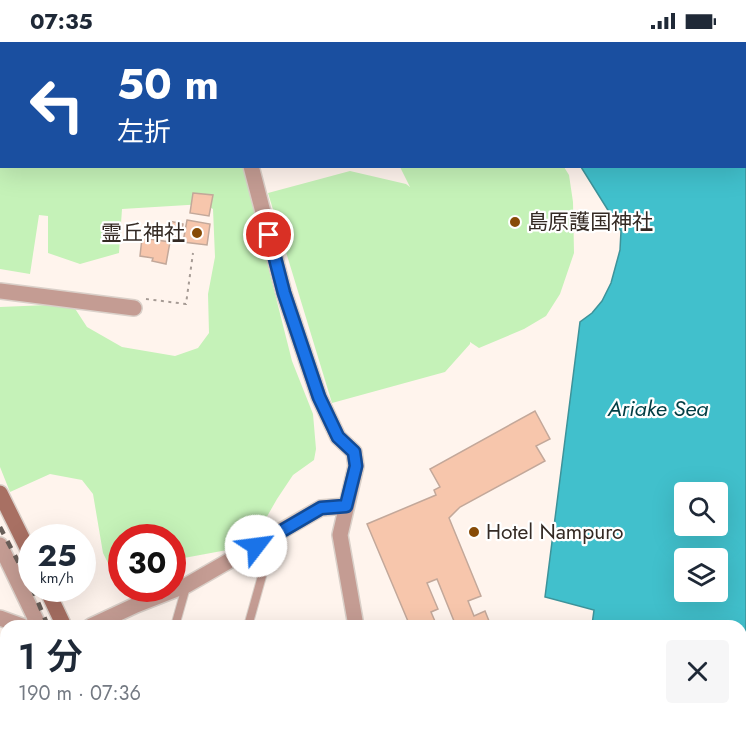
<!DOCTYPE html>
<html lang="ja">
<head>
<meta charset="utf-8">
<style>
  :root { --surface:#fff; --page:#f6f6f7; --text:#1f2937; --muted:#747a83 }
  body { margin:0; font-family:Jost,"Noto Sans JP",sans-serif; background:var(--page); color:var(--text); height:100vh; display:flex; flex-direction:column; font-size:22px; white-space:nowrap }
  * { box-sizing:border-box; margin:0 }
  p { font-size:20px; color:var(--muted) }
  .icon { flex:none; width:33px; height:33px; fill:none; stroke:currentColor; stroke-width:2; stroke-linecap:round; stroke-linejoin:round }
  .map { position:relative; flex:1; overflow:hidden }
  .details { position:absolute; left:0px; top:578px; width:747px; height:116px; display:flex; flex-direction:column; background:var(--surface); border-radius:18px 18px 0 0; box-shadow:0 6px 24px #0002 }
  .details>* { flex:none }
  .hud { position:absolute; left:0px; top:0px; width:747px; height:126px; box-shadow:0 6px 24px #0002; background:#1a4fa0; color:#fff; overflow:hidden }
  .controls { position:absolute; left:674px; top:440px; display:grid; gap:12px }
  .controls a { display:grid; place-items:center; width:54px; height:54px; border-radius:6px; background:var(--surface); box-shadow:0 6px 24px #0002; font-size:30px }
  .speed { position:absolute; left:18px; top:482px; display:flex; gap:12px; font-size:30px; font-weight:700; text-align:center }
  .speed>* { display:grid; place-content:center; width:78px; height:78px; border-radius:50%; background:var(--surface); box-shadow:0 6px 24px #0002; line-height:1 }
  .speed small { font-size:15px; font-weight:400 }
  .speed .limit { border:9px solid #d22; background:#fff; color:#111 }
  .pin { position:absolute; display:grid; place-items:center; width:51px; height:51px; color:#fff; margin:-26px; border:3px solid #fff; border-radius:50%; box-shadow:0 2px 6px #0007 }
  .me { position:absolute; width:66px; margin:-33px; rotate:60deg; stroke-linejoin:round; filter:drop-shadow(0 0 4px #0008) }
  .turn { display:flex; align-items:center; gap:21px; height:126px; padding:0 18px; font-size:27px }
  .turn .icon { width:78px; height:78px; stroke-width:2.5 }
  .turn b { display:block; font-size:42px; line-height:51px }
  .round { display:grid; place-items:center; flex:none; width:63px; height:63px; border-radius:6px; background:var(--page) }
  .summary { display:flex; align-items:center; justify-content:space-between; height:102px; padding:0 18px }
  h1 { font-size:36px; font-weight:600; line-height:45px }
  .status { display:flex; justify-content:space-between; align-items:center; height:42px; padding:0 30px; background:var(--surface); direction:ltr }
  .status svg { height:16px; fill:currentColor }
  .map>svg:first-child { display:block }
  .green { fill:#c5f2b8 }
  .water { fill:#41c0cc; stroke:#3d939a; stroke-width:1.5; fill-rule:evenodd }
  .building { fill:#f7c6ac; stroke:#c3a89a; stroke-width:1.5 }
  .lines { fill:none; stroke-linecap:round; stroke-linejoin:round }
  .lane-casing { stroke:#dad0c9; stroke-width:10 }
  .street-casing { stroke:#dad0c9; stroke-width:18 }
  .secondary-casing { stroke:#dad0c9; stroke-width:18 }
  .path { stroke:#a69b95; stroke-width:2; stroke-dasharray:3 4.5; stroke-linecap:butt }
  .lane { stroke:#c49c93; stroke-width:8 }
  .street { stroke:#c49c93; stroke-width:15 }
  .secondary { stroke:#a87063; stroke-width:15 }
  .rail { stroke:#685e58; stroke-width:4.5; stroke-dasharray:8 8; stroke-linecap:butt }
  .route-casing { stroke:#114b97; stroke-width:15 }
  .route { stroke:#1a73e8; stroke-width:10 }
  .poi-dot { fill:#874b07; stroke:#fff; stroke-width:2 }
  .labels { text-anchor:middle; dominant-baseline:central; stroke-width:4.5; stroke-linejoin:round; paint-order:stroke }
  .poi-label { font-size:21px; fill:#342a24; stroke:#fff; text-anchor:start }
  .water-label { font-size:22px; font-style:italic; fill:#023e44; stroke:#fff }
</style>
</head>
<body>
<div class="status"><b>07:35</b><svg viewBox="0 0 49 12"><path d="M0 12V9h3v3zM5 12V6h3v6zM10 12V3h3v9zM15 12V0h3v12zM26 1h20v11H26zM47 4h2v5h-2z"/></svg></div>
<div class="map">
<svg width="746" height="692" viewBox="0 0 746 692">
  <rect width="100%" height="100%" fill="#fff4ed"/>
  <!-- green -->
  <path class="green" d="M1 55 2 124 244 125 251 145 269 228 292 319 313 372 316 407 314 418 293 433 277 457 265 478 238 506 173 518 172 495H122L121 527 118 528 108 521 103 511 93 452 82 438 50 432 10 450 0 425V265L72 262 87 285 122 305 175 314 198 306 209 291 208 252 215 215 213 167 204 162 122 167 119 211 80 222 48 211V174L39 173 30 232 0 227V58Z
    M400 125H564L569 133 573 160 574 211 560 252 546 274 524 287 479 306 470 300V302L445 330 332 361 268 151 350 129 406 142 410 145Z"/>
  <!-- water -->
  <path class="water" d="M588 0H746V692H579L580 687H741V584L592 583 594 568 545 555 580 280 592 271 602 259 611 241 620 208 621 189 581 125 746 124V2L587 1ZM684 450H717V483H684ZM684 516H717V549H684Z"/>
  <!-- building -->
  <path class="building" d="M226 0H355L356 2H227Z
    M425 0H501L500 2H425Z
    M515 0H573V2H515Z
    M193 151 213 153 209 174 190 171Z
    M187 178 210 182 207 203 183 200Z
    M169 179 183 182 180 197 167 195Z
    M142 196 170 200 166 222 152 219 153 216 140 214Z
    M535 369 550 397 536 404 545 419 460 465 449 476 481 554 468 559 474 574 485 569 491 584H456L437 537 427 541 438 567 431 570 437 584H410L367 482 436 453 434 448 440 445 430 427Z
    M502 687H556L558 692H504Z"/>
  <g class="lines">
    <!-- lane casing -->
    <g class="lane-casing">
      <path id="lane" d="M175 584 186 545
        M248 584 273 495
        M217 692 219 687"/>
    </g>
    <!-- street casing -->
    <g class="street-casing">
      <path id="street" d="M212 0 213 2
        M74 2 81 0
        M0 18H2
        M251 124 284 251 319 355 338 395 354 410 356 424 340 493 356 584
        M0 249 134 266
        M0 503 38 582 31 584
        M0 576 22 584
        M91 584 136 563 187 543 321 466 346 464
        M42 692 43 687
        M329 692 331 687"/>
    </g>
    <!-- secondary casing -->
    <g class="secondary-casing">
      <path id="secondary" d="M0 451 32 516
        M46 546 64 584
        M105 687 107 692"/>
    </g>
    <!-- path -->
    <path class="path" d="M146 257 186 262 193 211"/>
    <!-- lane -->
    <use href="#lane" class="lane"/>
    <!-- street -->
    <use href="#street" class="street"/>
    <!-- secondary -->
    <use href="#secondary" class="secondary"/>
    <!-- rail -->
    <path class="rail" d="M0 485 32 546
      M32 546 48 584
      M90 687 92 692"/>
  </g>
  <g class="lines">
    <!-- route casing -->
    <g class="route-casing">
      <path id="route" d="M256 504 321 466 346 464 356 424 354 410 338 395 319 355 284 251 269 193"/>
    </g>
    <!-- route -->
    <use href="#route" class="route"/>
  </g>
  <!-- markers -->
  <g class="poi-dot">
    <circle cx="515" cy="180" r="6"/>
    <circle cx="197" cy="191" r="6"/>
    <circle cx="474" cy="490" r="6"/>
  </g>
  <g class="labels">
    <!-- poi labels -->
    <g class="poi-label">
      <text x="527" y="180">島原護国神社</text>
      <text x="185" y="191" text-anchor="end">霊丘神社</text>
      <text x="486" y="490">Hotel Nampuro</text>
    </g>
    <!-- water labels -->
    <g class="water-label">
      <text x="658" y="366">Ariake Sea</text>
    </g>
  </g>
</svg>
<div class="controls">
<a><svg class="icon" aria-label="search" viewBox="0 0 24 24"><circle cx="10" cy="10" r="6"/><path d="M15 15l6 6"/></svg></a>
<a><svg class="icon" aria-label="layers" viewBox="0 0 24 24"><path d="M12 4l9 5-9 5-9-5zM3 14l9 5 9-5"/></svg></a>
</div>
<div class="speed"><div>25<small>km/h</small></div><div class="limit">30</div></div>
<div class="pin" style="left:269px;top:193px;background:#d93025"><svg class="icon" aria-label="arrive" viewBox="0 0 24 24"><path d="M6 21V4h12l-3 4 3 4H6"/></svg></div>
<svg class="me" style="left:256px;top:504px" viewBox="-20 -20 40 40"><circle r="19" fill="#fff"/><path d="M0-13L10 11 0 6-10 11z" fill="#1a73e8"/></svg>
<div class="hud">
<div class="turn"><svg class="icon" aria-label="left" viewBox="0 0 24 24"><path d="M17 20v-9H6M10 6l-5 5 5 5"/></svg><div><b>50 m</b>左折</div></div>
</div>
<section class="details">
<div class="summary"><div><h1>1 分</h1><p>190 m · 07:36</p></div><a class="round"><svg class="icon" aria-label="close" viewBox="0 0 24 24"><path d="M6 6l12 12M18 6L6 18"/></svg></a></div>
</section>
</div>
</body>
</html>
